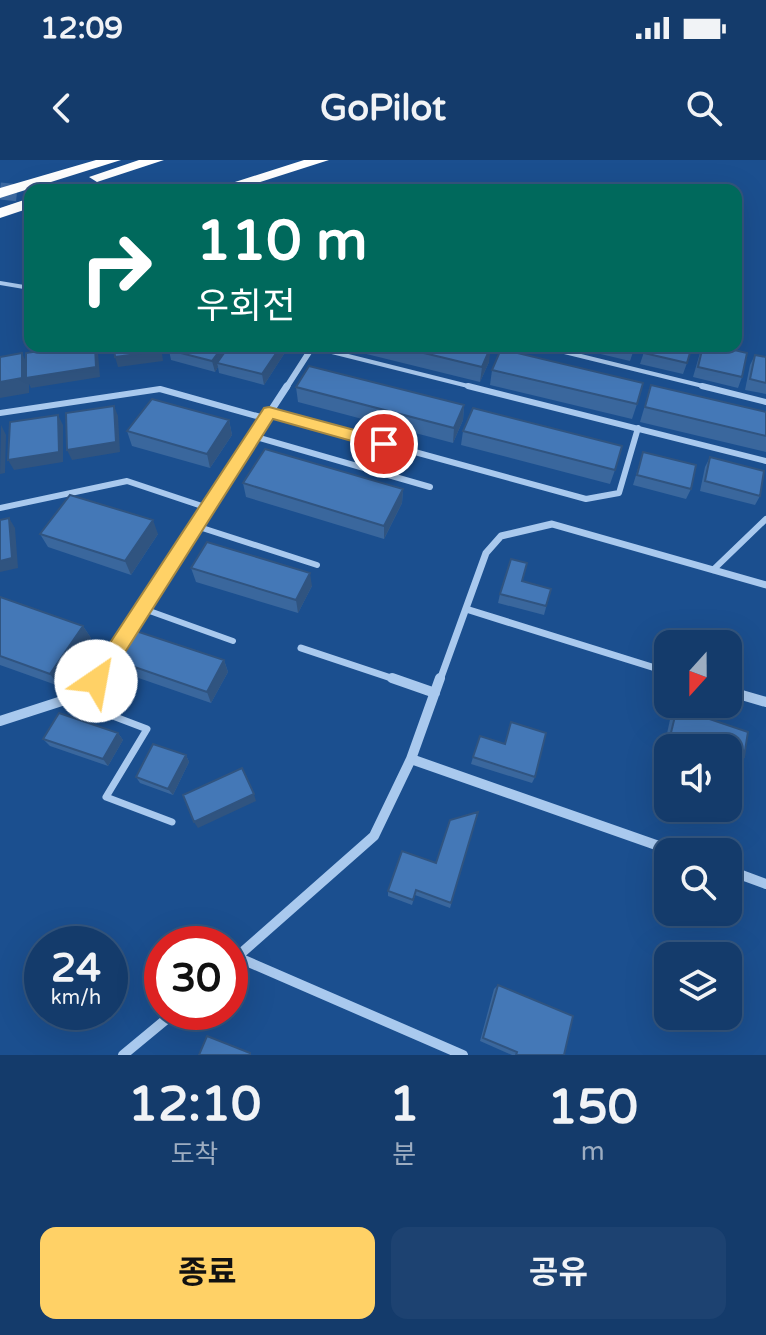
<!DOCTYPE html>
<html lang="ko">
<head>
<meta charset="utf-8">
<style>
  :root { --surface:#143b6b; --page:#1d4271; --text:#f1f3f6; --muted:#9dadc1; --line:#33557e; --accent:#ffd166 }
  body { margin:0; font-family:"Varela Round","Noto Sans KR",sans-serif; background:var(--page); color:var(--text); height:100vh; display:flex; flex-direction:column; font-size:30px; white-space:nowrap }
  * { box-sizing:border-box; margin:0 }
  p { font-size:26px; color:var(--muted) }
  .icon { flex:none; width:44px; height:44px; fill:none; stroke:currentColor; stroke-width:2; stroke-linecap:round; stroke-linejoin:round }
  .map { position:relative; height:895px; overflow:hidden }
  .panel { display:flex; flex-direction:column; background:var(--surface); flex:1 }
  .panel>* { flex:none }
  .banner { position:absolute; left:24px; top:24px; width:718px; height:168px; border-radius:16px; box-shadow:0 8px 32px #0002,0 0 0 2px var(--line); background:#00695c; color:#fff; overflow:hidden }
  .needle { width:52px; rotate:201deg }
  .controls { position:absolute; left:654px; top:470px; display:grid; gap:16px }
  .controls a { display:grid; place-items:center; width:88px; height:88px; border-radius:16px; background:var(--surface); box-shadow:0 8px 32px #0002,0 0 0 2px var(--line); font-size:40px }
  .speed { position:absolute; left:24px; top:766px; display:flex; gap:16px; font-size:40px; font-weight:700; text-align:center }
  .speed>* { display:grid; place-content:center; width:104px; height:104px; border-radius:50%; background:var(--surface); box-shadow:0 8px 32px #0002,0 0 0 2px var(--line); line-height:1 }
  .speed small { font-size:20px; font-weight:400 }
  .speed .limit { border:12px solid #d22; background:#fff; color:#111 }
  .pin { position:absolute; display:grid; place-items:center; width:68px; height:68px; color:#fff; margin:-34px; border:4px solid #fff; border-radius:50%; box-shadow:0 2px 8px #0007 }
  .me { position:absolute; width:88px; margin:-44px; rotate:33deg; stroke-linejoin:round; filter:drop-shadow(0 0 6px #0008) }
  .turn { display:flex; align-items:center; gap:28px; height:168px; padding:0 40px; font-size:36px }
  .turn .icon { width:104px; height:104px; stroke-width:2.5 }
  .turn b { display:block; font-size:56px; line-height:68px }
  .eta { display:flex; justify-content:space-evenly; align-items:center; height:136px; text-align:center }
  .eta b { font-size:48px; font-weight:700; line-height:56px }
  .action { display:flex; gap:16px; margin-top:auto; padding:16px 40px }
  .action a { flex:1; height:92px; border-radius:16px; background:var(--accent); color:#111; font-size:32px; font-weight:700; line-height:92px; text-align:center }
  .action a+a { background:var(--page); color:var(--text) }
  .status { display:flex; justify-content:space-between; align-items:center; height:56px; padding:0 40px; background:var(--surface); direction:ltr }
  .status svg { height:22px; fill:currentColor }
  header { display:flex; justify-content:space-between; align-items:center; height:104px; padding:0 40px; background:var(--surface); font-size:36px; font-weight:700 }
  .map>svg:first-child { display:block }
  .lines { fill:none; stroke-linecap:round; stroke-linejoin:round }
  .highway-tunnel { stroke:#3d69a0; stroke-width:17; stroke-dasharray:17 9; stroke-linecap:butt }
  .lane-far2 { stroke:#a9c9ee; stroke-width:4 }
  .lane-far1 { stroke:#a9c9ee; stroke-width:6 }
  .lane { stroke:#a9c9ee; stroke-width:7 }
  .street-far2 { stroke:#a9c9ee; stroke-width:6 }
  .street-far1 { stroke:#a9c9ee; stroke-width:7 }
  .street { stroke:#a9c9ee; stroke-width:10 }
  .highway { fill:#fff; fill-rule:evenodd }
  .wall { fill:#3a679d }
  .shaded-wall { fill:#305480 }
  .building { fill:#4478b7; stroke:#305480; stroke-width:2 }
  .route { fill:#ffd166; stroke:#a68842; stroke-width:2 }
</style>
</head>
<body>
<div class="status"><b>12:09</b><svg viewBox="0 0 49 12"><path d="M0 12V9h3v3zM5 12V6h3v6zM10 12V3h3v9zM15 12V0h3v12zM26 1h20v11H26zM47 4h2v5h-2z"/></svg></div>
<header><svg class="icon" aria-label="back" viewBox="0 0 24 24"><path d="M15 5l-7 7 7 7"/></svg>GoPilot<svg class="icon" aria-label="search" viewBox="0 0 24 24"><circle cx="10" cy="10" r="6"/><path d="M15 15l6 6"/></svg></header>
<div class="map">
<svg width="766" height="895" viewBox="0 0 766 895">
  <rect width="100%" height="100%" fill="#1b4f8f"/>
  <g class="lines">
    <!-- highway-tunnel -->
    <path class="highway-tunnel" d="M0 31 30 34"/>
    <!-- lane-far2 -->
    <path class="lane-far2" d="M0 123 30 128
      M540 186 711 228
      M312 187 476 228"/>
    <!-- lane-far1 -->
    <path class="lane-far1" d="M468 226 766 301
      M702 226 766 242
      M269 252 586 339 619 333 638 268
      M0 253 160 229 264 258
      M253 276 430 327
      M0 348 127 321 208 348
      M196 366 317 405
      M713 410 766 359
      M144 449 233 481"/>
    <!-- lane -->
    <path class="lane" d="M68 539 147 569 106 637 172 662"/>
    <!-- street-far2 -->
    <path class="street-far2" d="M286 228 313 186"/>
    <!-- street-far1 -->
    <path class="street-far1" d="M466 449 668 512
      M301 488 397 520
      M96 520 287 226
      M440 520 486 393 501 376 552 364 766 425"/>
    <!-- street -->
    <path class="street" d="M392 518 435 533
      M728 531 766 542
      M0 561 68 539 98 518
      M411 599 676 692
      M728 710 766 724
      M237 797 463 895
      M230 803 374 676 411 599 440 518
      M123 895 175 852"/>
    <!-- highway -->
    <path class="highway" d="M96 0H121L0 38V28Z
      M139 0H164L97 22 89 17Z
      M304 0H329L235 30H210Z
      M30 38V48L0 58V48Z"/>
  </g>
  <!-- wall -->
  <path class="wall" d="M334 186H489V202L480 222Z
    M590 186H635L630 201 588 191Z
    M646 186 687 203 683 214 640 204Z
    M702 186 742 217 738 228 693 217Z
    M169 190 284 194 264 225 219 213 218 207 215 212 171 200Z
    M755 195 766 197V234L745 230 750 205Z
    M492 210 637 244 632 259 490 225Z
    M651 225 766 252V292L640 262Z
    M296 227 464 245 463 260 453 283 298 242Z
    M229 260 232 275 210 308 132 286 127 271Z
    M463 271 615 310 610 324 461 285Z
    M643 292 691 329 686 339 633 325Z
    M710 297 760 336 755 345 700 331 705 307Z
    M243 323 403 329 402 343 384 379 246 337Z
    M40 374H158L131 415 48 387Z
    M191 408 312 426 298 453 196 422Z
    M522 421 551 429 544 455 498 443 500 434Z
    M0 437 83 466 91 478 59 526 0 505Z
    M224 500 228 512 211 543 124 513 117 501Z
    M677 548 744 597 737 604 728 601V588H668V594L663 592 671 555Z
    M118 573 123 580 108 606 50 586 43 579Z
    M505 584 535 617 532 623 471 604 473 597Z
    M186 595 189 602 173 635 140 623 136 617Z
    M478 652 450 748 415 735 412 745 388 736V731L436 703Z
    M498 825 564 895H512L480 881 494 829Z"/>
  <!-- shaded-wall -->
  <path class="shaded-wall" d="M96 186 98 193 100 217 31 228 29 224V233L0 238V222L22 193 29 208Z
    M161 186 163 201 118 207 115 197Z
    M223 186H233L217 203 218 207 215 212 212 201Z
    M281 186H282L284 194 264 225 262 214Z
    M491 186 489 202 480 222 482 207Z
    M464 245 463 260 453 283 454 268Z
    M114 246 118 256 120 292 72 300 67 290Z
    M58 255 63 265V302L14 310 8 300Z
    M229 260 232 275 210 308 207 294Z
    M1 265 6 275 5 313 0 314Z
    M403 329 402 343 384 379V366Z
    M9 358 15 368 18 408 0 412V401Z
    M153 360 158 374 131 415 125 401Z
    M310 413 312 426 298 453 296 440Z
    M83 466 91 478 59 526 50 514Z
    M224 500 228 512 211 543 207 532Z
    M118 573 123 580 108 606 103 599Z
    M186 595 189 602 173 635 168 629Z
    M254 634 256 641 198 668 194 662Z"/>
  <!-- building -->
  <path class="building" d="M73 186H95L96 207 26 218V193Z
    M114 186H159L160 191 115 197Z
    M172 186H223L212 201 169 190Z
    M229 186H281L262 214 217 203Z
    M395 186H491L482 207Z
    M615 186H635L633 190Z
    M646 186H692L687 203 644 193Z
    M703 186H717L747 193 742 217 698 207Z
    M501 189 643 223 637 244 492 210Z
    M22 193V218L0 222V197Z
    M755 195 766 197V223L750 219Z
    M309 206 464 245 454 268 296 227Z
    M651 225 766 252V276L645 247Z
    M152 239 229 260 207 294 127 271Z
    M114 246 116 282 67 290 66 253Z
    M473 248 622 286 615 310 463 271Z
    M58 255 59 292 8 300 10 262Z
    M265 289 403 329 384 366 243 323Z
    M643 292 696 305 691 329 637 315Z
    M710 297 764 311 760 336 705 321Z
    M70 335 153 360 125 401 40 374Z
    M9 358 12 398 0 401V360Z
    M207 382 310 413 296 440 191 408Z
    M511 399 527 403 522 421 551 429 546 446 500 434Z
    M0 437 83 466 50 514 0 496Z
    M136 471 224 500 207 532 117 501Z
    M677 548 748 572 744 597 728 592V588H677L668 585Z
    M59 553 118 573 103 599 43 579Z
    M511 562 546 573 535 617 473 597 480 576 505 584Z
    M153 584 186 595 168 629 136 617Z
    M242 608 254 634 194 662 183 635Z
    M478 652 451 743 416 730 413 740 388 731 402 691 436 703 450 660Z
    M498 825 573 856 564 895H516L517 892 483 878Z
    M207 876 250 893V895H199Z"/>
  <!-- route -->
  <path class="route" d="M269 247 384 278 392 284 384 290 273 259 103 527H89L87 521 89 515 264 248Z"/>
</svg>
<div class="controls">
<a><svg class="needle" viewBox="-14 -14 28 28"><path d="M0-13l5 13h-10z" fill="#e53935"/><path d="M0 13l5-13h-10z" fill="#9dadc1"/></svg></a>
<a><svg class="icon" aria-label="sound" viewBox="0 0 24 24"><path d="M4 9h4l5-4v14l-5-4H4zM17 9q2 3 0 6"/></svg></a>
<a><svg class="icon" aria-label="search" viewBox="0 0 24 24"><circle cx="10" cy="10" r="6"/><path d="M15 15l6 6"/></svg></a>
<a><svg class="icon" aria-label="layers" viewBox="0 0 24 24"><path d="M12 4l9 5-9 5-9-5zM3 14l9 5 9-5"/></svg></a>
</div>
<div class="speed"><div>24<small>km/h</small></div><div class="limit">30</div></div>
<div class="pin" style="left:384px;top:284px;background:#d93025"><svg class="icon" aria-label="arrive" viewBox="0 0 24 24"><path d="M6 21V4h12l-3 4 3 4H6"/></svg></div>
<svg class="me" style="left:96px;top:521px" viewBox="-20 -20 40 40"><circle r="19" fill="#fff"/><path d="M0-13L10 11 0 6-10 11z" fill="#ffd166"/></svg>
<div class="banner">
<div class="turn"><svg class="icon" aria-label="right" viewBox="0 0 24 24"><path d="M7 20v-9h11M14 6l5 5-5 5"/></svg><div><b>110 m</b>우회전</div></div>
</div>
</div>
<section class="panel">
<div class="eta">
<div><b>12:10</b><p>도착</p></div>
<div><b>1</b><p>분</p></div>
<div><b>150</b><p>m</p></div>
</div>
<div class="action"><a>종료</a><a>공유</a></div>
</section>
</body>
</html>
